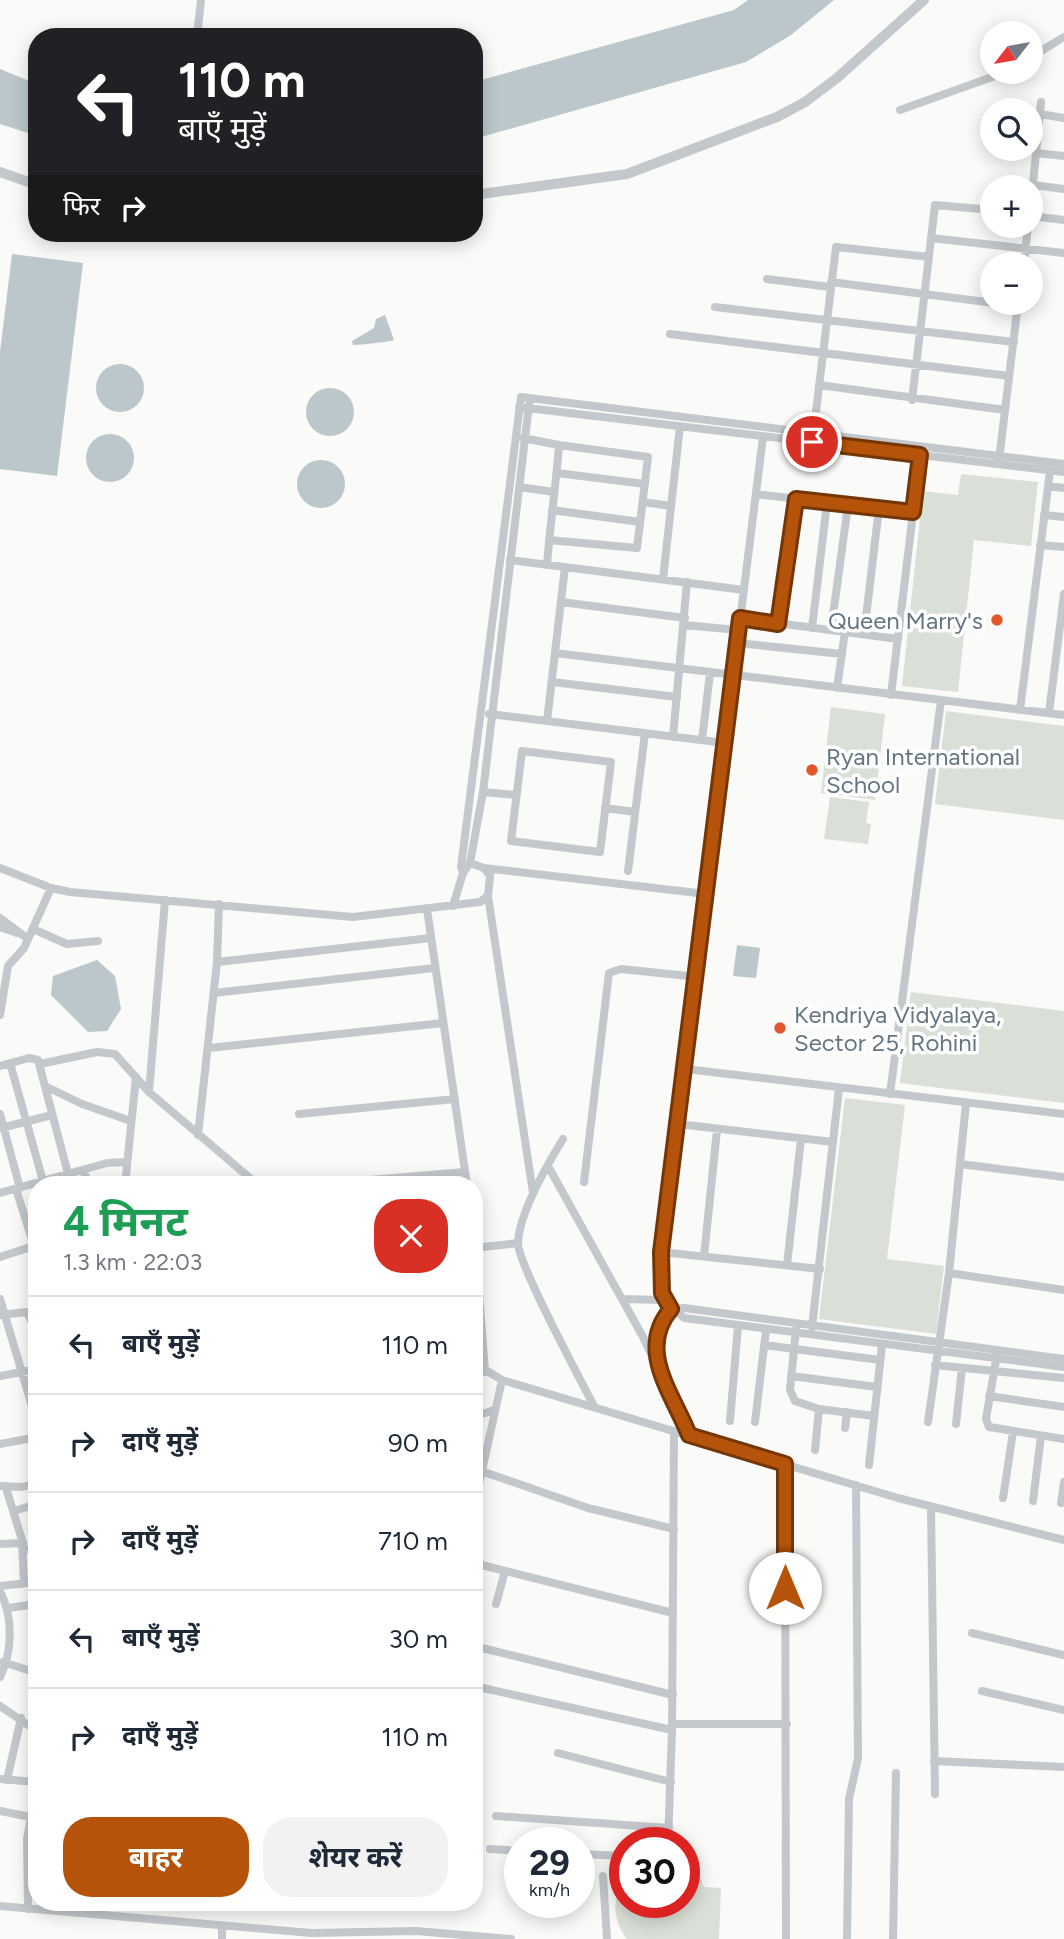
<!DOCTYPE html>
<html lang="hi">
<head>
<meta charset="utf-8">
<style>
  :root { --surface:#fff; --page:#f2f2f3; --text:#1f2937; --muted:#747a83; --line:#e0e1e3; --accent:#b45309 }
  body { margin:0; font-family:Figtree,"Noto Sans Devanagari",sans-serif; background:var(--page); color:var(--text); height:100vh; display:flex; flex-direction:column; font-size:26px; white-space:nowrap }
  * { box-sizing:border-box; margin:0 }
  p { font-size:23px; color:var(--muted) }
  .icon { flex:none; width:38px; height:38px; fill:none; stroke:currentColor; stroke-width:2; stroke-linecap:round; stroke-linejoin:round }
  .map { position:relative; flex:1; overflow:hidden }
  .sheet { position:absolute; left:28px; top:1176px; width:455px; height:735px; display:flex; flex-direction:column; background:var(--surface); border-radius:28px; box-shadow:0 4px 18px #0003 }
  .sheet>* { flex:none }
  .banner { position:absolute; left:28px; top:28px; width:455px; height:214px; border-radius:28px; box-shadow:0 4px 18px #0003; background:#202124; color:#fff; overflow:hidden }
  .needle { width:46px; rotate:239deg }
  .fabs { position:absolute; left:980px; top:21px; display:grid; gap:14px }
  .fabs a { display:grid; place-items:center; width:63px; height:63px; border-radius:50%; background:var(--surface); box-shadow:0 4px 18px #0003; font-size:35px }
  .speed { position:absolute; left:504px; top:1827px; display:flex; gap:14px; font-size:35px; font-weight:700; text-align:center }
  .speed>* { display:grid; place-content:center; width:91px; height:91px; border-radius:50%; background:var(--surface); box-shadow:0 4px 18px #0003; line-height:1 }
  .speed small { font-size:18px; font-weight:400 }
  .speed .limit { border:10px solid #d22; background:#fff; color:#111 }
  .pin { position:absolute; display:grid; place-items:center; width:60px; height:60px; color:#fff; margin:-30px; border:4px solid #fff; border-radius:50%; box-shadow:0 2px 7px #0007 }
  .me { position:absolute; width:77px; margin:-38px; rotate:0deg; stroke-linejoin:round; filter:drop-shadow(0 0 5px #0008) }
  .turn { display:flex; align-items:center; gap:24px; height:147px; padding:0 35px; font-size:32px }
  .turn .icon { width:91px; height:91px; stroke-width:2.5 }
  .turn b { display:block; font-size:49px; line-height:60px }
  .then { display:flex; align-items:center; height:66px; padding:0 35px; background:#0003; gap:14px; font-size:26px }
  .round { display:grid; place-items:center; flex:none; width:74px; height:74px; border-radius:28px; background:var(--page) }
  .head { display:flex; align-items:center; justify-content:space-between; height:119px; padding:0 35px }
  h1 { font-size:42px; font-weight:700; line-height:52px; color:#1e9e55 }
  .action { display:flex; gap:14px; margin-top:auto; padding:14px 35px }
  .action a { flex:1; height:80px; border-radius:28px; background:var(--accent); color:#fff; font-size:28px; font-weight:700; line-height:80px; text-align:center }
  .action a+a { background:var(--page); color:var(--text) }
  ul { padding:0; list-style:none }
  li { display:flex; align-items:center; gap:21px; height:98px; padding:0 35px; border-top:2px solid var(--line) }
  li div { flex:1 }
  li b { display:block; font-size:26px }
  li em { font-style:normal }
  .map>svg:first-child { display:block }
  .green { fill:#dadfd7 }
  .water { fill:#bbc7cb }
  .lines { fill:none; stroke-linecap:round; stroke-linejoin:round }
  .minor { stroke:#c3c8cc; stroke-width:8 }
  .tertiary { stroke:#c3c8cc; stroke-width:10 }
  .route-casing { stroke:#753606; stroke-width:18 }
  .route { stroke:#b45309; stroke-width:12 }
  .poi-dot { fill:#e4572e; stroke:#fff; stroke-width:2.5 }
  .labels { text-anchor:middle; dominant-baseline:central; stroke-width:7; stroke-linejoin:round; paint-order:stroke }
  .poi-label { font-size:24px; fill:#657683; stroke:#fff; text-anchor:start }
</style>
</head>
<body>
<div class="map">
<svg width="1064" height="1939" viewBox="0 0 1064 1939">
  <rect width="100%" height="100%" fill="#fafaf8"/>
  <!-- green -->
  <path class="green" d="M961 474 1038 482 1031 546 974 540 958 692 902 686 923 491 958 495Z
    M831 707 885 714 875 800 821 793Z
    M946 711 1064 726V820L935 804Z
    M830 797 869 802 866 823 871 824 868 844 824 839Z
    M911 992 1064 1011V1103L900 1083Z
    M845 1098 905 1105 887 1259 944 1266 936 1334 819 1319Z
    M684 1877H700L704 1887 721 1888 719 1939H627C614 1924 610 1898 625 1882V1902H684Z"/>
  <!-- water -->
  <path class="water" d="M748 0H834L791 35 746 62 474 139V82L734 10Z
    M0 69 37 84V136L0 124Z
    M12 254 83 263 57 476 0 469V352Z
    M385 315 394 340C389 342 360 345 353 345L352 341 374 328 376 319Z
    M96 388a24 24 0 1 1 48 0a24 24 0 1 1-48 0Z
    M306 412a24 24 0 1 1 48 0a24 24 0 1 1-48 0Z
    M86 458a24 24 0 1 1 48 0a24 24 0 1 1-48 0Z
    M297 484a24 24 0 1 1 48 0a24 24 0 1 1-48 0Z
    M737 945 760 948 756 978 733 976Z
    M97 960 115 976 121 1009 107 1031 88 1032 51 995 53 976Z"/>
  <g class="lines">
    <!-- minor -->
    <path class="minor" d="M197 37 201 0
      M1031 57 1064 37
      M900 110 1006 72
      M1040 114 1064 118
      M1036 153 1064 156
      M1033 185 1064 189
      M1031 204 1041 102
      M1031 216 1064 220
      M931 238 1064 253
      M1024 264 1028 226
      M767 279 830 287
      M831 282 1017 306
      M715 307 1014 342
      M670 334 1009 376
      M819 385 1005 410
      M912 400 935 205 992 210
      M519 407 1064 472
      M813 436 836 247 929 257
      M763 437 661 1252 663 1300 684 1318 1064 1367
      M523 438 559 445
      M999 460 1018 303
      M557 473 645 484
      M1048 486 1064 488
      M519 487 554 492
      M756 494 913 512
      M643 502 671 506
      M552 510 640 522
      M1044 515 1064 517
      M1040 545 1064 547
      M510 560 744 590
      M547 565C550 525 556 485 559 445L648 457 637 548 549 540
      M663 579 680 426
      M561 602 685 618
      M740 618 898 639
      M778 623 796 499
      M684 625 738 630
      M812 628 827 503
      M831 630 848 505
      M864 634 879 508
      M737 643 842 654
      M555 653 1064 715
      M552 682 677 697
      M837 688 845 632
      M891 695 920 455
      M1020 710 1050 471
      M1049 713 1064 594
      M489 714 725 743
      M547 721 565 567
      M673 737 687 582
      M702 740 710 673
      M522 751 611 762 600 852 511 841Z
      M483 792 516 795
      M605 808 635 812
      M0 868 51 888 70 892 353 917 480 902 488 896 490 876 484 868 470 863
      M484 868 706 894
      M628 871 645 733
      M463 873 461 867 521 397 1064 464
      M488 896 533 1193
      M453 906 463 873 470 863 483 792 529 405
      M427 909 467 1185
      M0 918 28 939
      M0 927 17 933
      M33 929 67 944 98 941
      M217 962 431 938
      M214 993 434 968
      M0 1015 8 966 24 948 51 888
      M209 1048 443 1023
      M10 1063 43 1181
      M40 1064 97 1052 115 1054 149 1092 258 1185
      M0 1066 29 1058 38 1060 71 1185
      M686 1069 1064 1114
      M45 1086 82 1104 131 1121
      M149 1092 165 900
      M890 1094 941 700
      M0 1114 20 1188
      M299 1114 455 1099
      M678 1124 833 1142
      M1 1128 52 1115
      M198 1135 217 962 219 904
      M563 1139C547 1165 519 1213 518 1243 518 1264 580 1379 594 1406
      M960 1164 1064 1177
      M548 1166 643 1337 689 1435
      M84 1170 88 1185
      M584 1182 609 973 621 969 698 977
      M125 1185 136 1077
      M310 1185 465 1172
      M16 1189 34 1246
      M0 1193 107 1163 127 1162
      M474 1228 485 1372
      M474 1248 518 1243
      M661 1252 820 1269
      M704 1256 717 1130
      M0 1257 37 1245
      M787 1265 801 1139
      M949 1273 1064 1290
      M0 1299 37 1423
      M622 1299 663 1300
      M0 1315 27 1312 37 1333
      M812 1327 839 1088
      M796 1329 790 1390 795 1401 819 1409 874 1416
      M764 1345 880 1360
      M997 1354 986 1419 989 1427 1064 1439
      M474 1363 502 1380 898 1498 1064 1540
      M656 1365 659 1324 671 1309 684 1308 1064 1359
      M935 1365 1064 1378
      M0 1376 37 1369
      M791 1376 877 1387
      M989 1396 1064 1407
      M474 1417 494 1410
      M730 1421 738 1326
      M755 1422 766 1330
      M928 1422 949 1273 966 1103
      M956 1424 962 1368
      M845 1428 847 1412
      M0 1444 37 1437
      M815 1450 819 1409
      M785 1464 786 1939
      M869 1465 882 1345
      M481 1471 588 1508 674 1529
      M0 1486 22 1487 37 1483
      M6 1488 22 1540 24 1583
      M1003 1498 1013 1432
      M1033 1501 1041 1436
      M1061 1503 1064 1482
      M474 1507 502 1380
      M931 1507 935 1794
      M14 1511 37 1504
      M0 1544 23 1543
      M23 1550 37 1548
      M474 1563 673 1613
      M0 1586 37 1582
      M0 1591C13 1616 13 1651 0 1677
      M496 1604 505 1571
      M8 1608 37 1604
      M972 1633 1064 1655
      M474 1646 673 1695
      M3 1662 37 1673
      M474 1686 672 1730 674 1431
      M982 1691 1064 1710
      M0 1706 37 1731
      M673 1724H787
      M558 1753 671 1782
      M934 1761 1064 1767
      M0 1779 37 1782
      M7 1780 21 1718
      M0 1811 30 1817
      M496 1816 669 1828
      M668 1843 672 1730
      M490 1849 520 1851
      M579 1854 625 1856
      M603 1876 607 1939
      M0 1906 311 1933 416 1931 511 1939
      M28 1909 27 1839 37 1782
      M222 1927V1939
      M847 1939 849 1799 858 1758 856 1485
      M893 1939 896 1773"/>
    <!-- tertiary -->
    <path class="tertiary" d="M0 172 37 185
      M474 195 627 174 777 117 805 102 837 78 924 0"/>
  </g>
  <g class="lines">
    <!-- route casing -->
    <g class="route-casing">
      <path id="route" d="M785 1588V1464L689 1435C673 1394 636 1350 671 1309L662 1293 661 1252 740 618 778 624 796 499 913 512 920 455 812 442"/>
    </g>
    <!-- route -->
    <use href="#route" class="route"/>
  </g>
  <!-- markers -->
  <g class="poi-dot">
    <circle cx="997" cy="620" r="7"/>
    <circle cx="812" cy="770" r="7"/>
    <circle cx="780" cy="1028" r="7"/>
  </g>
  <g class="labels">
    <!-- poi labels -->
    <g class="poi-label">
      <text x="983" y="620" text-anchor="end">Queen Marry's</text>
      <text x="826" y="756">Ryan International<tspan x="826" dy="28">School</tspan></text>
      <text x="794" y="1014">Kendriya Vidyalaya,<tspan x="794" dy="28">Sector 25, Rohini</tspan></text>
    </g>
  </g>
</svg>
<div class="fabs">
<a><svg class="needle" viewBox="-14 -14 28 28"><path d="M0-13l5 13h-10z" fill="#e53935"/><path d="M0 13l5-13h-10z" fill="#747a83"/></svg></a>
<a><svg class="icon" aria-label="search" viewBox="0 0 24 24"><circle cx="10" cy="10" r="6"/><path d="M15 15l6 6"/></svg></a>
<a>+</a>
<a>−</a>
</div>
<div class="speed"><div>29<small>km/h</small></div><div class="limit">30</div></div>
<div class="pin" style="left:812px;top:442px;background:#d93025"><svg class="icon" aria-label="arrive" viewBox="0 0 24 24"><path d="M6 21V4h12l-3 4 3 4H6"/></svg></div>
<svg class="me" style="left:785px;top:1588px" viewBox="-20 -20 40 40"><circle r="19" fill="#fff"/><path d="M0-13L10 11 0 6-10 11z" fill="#b45309"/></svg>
<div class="banner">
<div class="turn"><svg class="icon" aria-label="left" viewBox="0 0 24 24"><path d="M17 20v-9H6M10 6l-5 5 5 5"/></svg><div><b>110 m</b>बाएँ मुड़ें</div></div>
<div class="then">फिर<svg class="icon" aria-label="right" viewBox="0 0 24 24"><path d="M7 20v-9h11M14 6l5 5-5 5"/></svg></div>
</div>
<section class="sheet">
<div class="head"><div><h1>4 मिनट</h1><p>1.3 km · 22:03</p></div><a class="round" style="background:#d93025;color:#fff"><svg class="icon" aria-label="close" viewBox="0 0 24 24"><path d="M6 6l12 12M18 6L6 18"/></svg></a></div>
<ul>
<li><svg class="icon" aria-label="left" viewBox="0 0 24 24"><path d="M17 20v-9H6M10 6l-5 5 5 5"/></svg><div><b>बाएँ मुड़ें</b></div><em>110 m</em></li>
<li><svg class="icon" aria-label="right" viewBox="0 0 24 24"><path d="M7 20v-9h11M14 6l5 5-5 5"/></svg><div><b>दाएँ मुड़ें</b></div><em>90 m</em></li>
<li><svg class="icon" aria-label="right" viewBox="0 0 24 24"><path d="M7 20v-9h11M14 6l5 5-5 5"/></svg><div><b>दाएँ मुड़ें</b></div><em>710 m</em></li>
<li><svg class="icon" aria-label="left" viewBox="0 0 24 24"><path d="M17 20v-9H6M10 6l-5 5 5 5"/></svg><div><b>बाएँ मुड़ें</b></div><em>30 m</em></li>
<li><svg class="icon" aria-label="right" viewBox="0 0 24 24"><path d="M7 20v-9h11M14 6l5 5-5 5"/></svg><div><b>दाएँ मुड़ें</b></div><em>110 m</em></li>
</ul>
<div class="action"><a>बाहर</a><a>शेयर करें</a></div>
</section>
</div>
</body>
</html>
